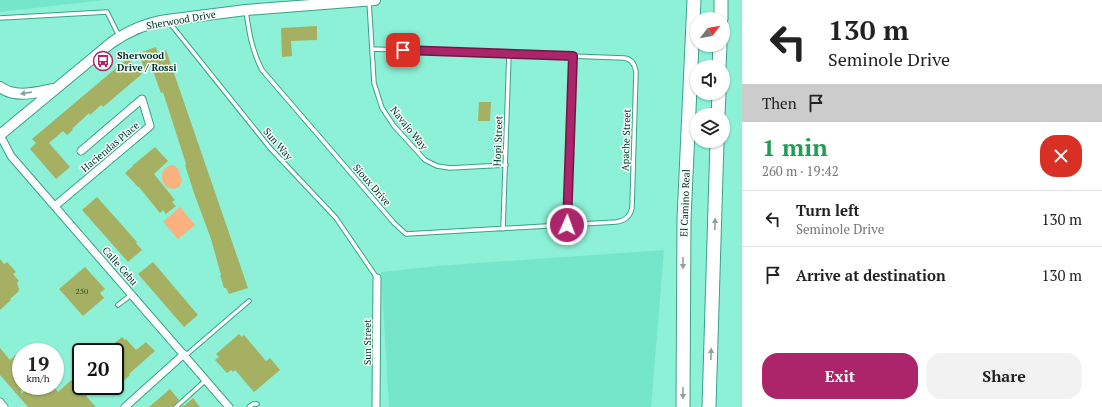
<!DOCTYPE html>
<html lang="en">
<head>
<meta charset="utf-8">
<style>
  :root { --surface:#fff; --page:#f2f2f2; --text:#222; --muted:#767676; --line:#e0e0e0; --accent:#ac256a }
  body { margin:0; font-family:"PT Serif",serif; background:var(--page); color:var(--text); height:100vh; display:flex; flex-direction:column; font-size:15px; white-space:nowrap }
  * { box-sizing:border-box; margin:0 }
  p { font-size:13px; color:var(--muted) }
  .icon { flex:none; width:22px; height:22px; fill:none; stroke:currentColor; stroke-width:2; stroke-linecap:round; stroke-linejoin:round }
  .map { position:relative; flex:1; overflow:hidden }
  .details { display:flex; flex-direction:column; background:var(--surface); width:360px }
  .details>* { flex:none }
  .banner { background:#fff; color:var(--text); overflow:hidden }
  .needle { width:26px; rotate:59deg }
  .buttons { position:absolute; left:690px; top:12px; display:grid; gap:8px }
  .buttons a { display:grid; place-items:center; width:40px; height:40px; border-radius:50%; background:var(--surface); box-shadow:0 1px 3px #0004; font-size:20px }
  .speed { position:absolute; left:12px; top:343px; display:flex; gap:8px; font-size:20px; font-weight:700; text-align:center }
  .speed>* { display:grid; place-content:center; width:52px; height:52px; border-radius:50%; background:var(--surface); box-shadow:0 1px 3px #0004; line-height:1 }
  .speed small { font-size:10px; font-weight:400 }
  .speed .limit { border:2px solid #111; border-radius:6px; background:#fff; color:#111 }
  .pin { position:absolute; display:grid; place-items:center; width:34px; height:34px; color:#fff; margin:-17px; border-radius:8px; box-shadow:0 2px 6px #0006 }
  .me { position:absolute; width:44px; margin:-22px; rotate:2deg; stroke-linejoin:round; filter:drop-shadow(0 0 3px #0008) }
  .turn { display:flex; align-items:center; gap:14px; height:84px; padding:0 20px; font-size:18px }
  .turn .icon { width:52px; height:52px; stroke-width:2.5 }
  .turn b { display:block; font-size:28px; line-height:34px }
  .then { display:flex; align-items:center; height:38px; padding:0 20px; background:#0003; gap:8px; font-size:15px }
  .round { display:grid; place-items:center; flex:none; width:42px; height:42px; border-radius:16px; background:var(--page) }
  .head { display:flex; align-items:center; justify-content:space-between; height:68px; padding:0 20px }
  h1 { font-size:24px; font-weight:600; line-height:30px; color:#1e9e55 }
  .cta { display:flex; gap:8px; margin-top:auto; padding:8px 20px }
  .cta a { flex:1; height:46px; border-radius:16px; background:var(--accent); color:#fff; font-size:16px; font-weight:600; line-height:46px; text-align:center }
  .cta a+a { background:var(--page); color:var(--text) }
  ul { padding:0; list-style:none }
  li { display:flex; align-items:center; gap:12px; height:56px; padding:0 20px; border-top:1px solid var(--line) }
  li div { flex:1 }
  li b { display:block; font-size:15px }
  li em { font-style:normal }
  main { display:flex; flex:1; min-height:0 }
  .map>svg:first-child { display:block }
  .built { fill:#76e6ca }
  .green { fill:#fbb17f }
  .building { fill:#a6b063 }
  .lines { fill:none; stroke-linecap:round; stroke-linejoin:round }
  .service-casing { stroke:#39a18a; stroke-width:5.5 }
  .minor-casing { stroke:#39a18a; stroke-width:9 }
  .secondary-casing { stroke:#39a18a; stroke-width:12 }
  .motorway-casing { stroke:#39a18a; stroke-width:15 }
  .service { stroke:#fff; stroke-width:3.5 }
  .minor { stroke:#fff; stroke-width:7 }
  .secondary { stroke:#fff; stroke-width:10 }
  .motorway { stroke:#fff; stroke-width:13 }
  .oneway { fill:#8da19d }
  .route-casing { stroke:#701845; stroke-width:10 }
  .route { stroke:#ac256a; stroke-width:7 }
  .labels { text-anchor:middle; dominant-baseline:central; stroke-width:3; stroke-linejoin:round; paint-order:stroke }
  .number-label { font-size:8px; fill:#2a4f35 }
  .street-label { font-size:10px; fill:#012f26; stroke:#f5fefb }
  .poi-label { font-size:10px; font-weight:bold; fill:#012f26; stroke:#f5fefb; text-anchor:start }
</style>
</head>
<body>
<main>
<div class="map">
<svg width="742" height="407" viewBox="0 0 742 407">
  <rect width="100%" height="100%" fill="#8df1d7"/>
  <!-- built -->
  <path class="built" d="M0 0H105L0 12Z
    M664 250 651 407H389L381 272 437 266Z"/>
  <!-- green -->
  <path class="green" d="M174 165 178 169 182 181 179 187C161 196 154 165 174 165Z
    M180 207 195 225 178 239 163 222Z"/>
  <!-- building -->
  <path class="building" d="M317 26V40L291 41 292 56 282 57 281 28Z
    M156 47 158 53 166 50 248 288 229 294 226 288H224L220 275H221L211 239 194 193 185 165 186 164 163 92 161 93 151 66 145 71 139 53Z
    M128 58 142 74 103 107 101 105 90 115 89 113 72 129 73 130 67 135 63 131 49 143 70 167 56 179 30 149 36 143 32 139Z
    M479 102H491L490 121H478Z
    M155 147 168 161 154 174 175 200 172 202 176 206 166 214 163 210 160 213 139 187H138L125 173 133 166H132Z
    M97 197 137 242 136 243 142 250 128 262 82 210Z
    M0 259 4 264 7 262 16 272 13 274 19 281 17 283 19 289 18 292 10 299 11 300 0 310Z
    M153 262 198 315 184 327 138 274Z
    M85 267 105 289 100 293 104 298 83 316 59 289Z
    M239 334 242 337 244 335 266 361 270 358 280 370 254 392 235 370 233 372 231 370 227 373 215 360 219 357 216 354Z
    M122 337 125 340 126 339 136 350 146 342 155 351 129 374 130 375 115 389V352L110 347Z
    M0 348 10 360 21 350V361L17 365 18 367 14 370 21 378V394L31 386H37L44 394 54 386 58 392 77 375 81 379V386H89L93 391 86 396 96 407H28L0 375Z
    M170 389 179 400 173 407H149Z
    M193 398 200 407H181L183 405 184 406Z"/>
  <g class="lines">
    <!-- service casing -->
    <g class="service-casing">
      <path id="service" d="M369 1 374 83 382 108 394 126 425 160 437 166 450 168 506 165
        M246 11C249 32 252 51 262 70L394 223 406 234 616 222C625 221 630 217 632 208L636 72C635 64 632 59 624 58L372 49
        M0 18 107 12 119 36
        M169 22 270 148 336 218 377 278
        M567 225 573 55
        M503 229 509 53
        M118 305 131 295
        M185 356 249 301
        M176 407 206 380
        M249 407 253 404H257"/>
    </g>
    <!-- minor casing -->
    <g class="minor-casing">
      <path id="minor" d="M0 135 11 156 229 407
        M55 206 150 126 142 99 81 151
        M0 402 4 407
        M125 407 184 354
        M376 407 377 278"/>
    </g>
    <!-- secondary casing -->
    <g class="secondary-casing">
      <path id="secondary" d="M0 87C15 99 37 92 54 89
        M0 135 111 43C128 31 146 23 167 20L246 10 375 0"/>
    </g>
    <!-- motorway casing -->
    <g class="motorway-casing">
      <path id="motorway" d="M721 19V0
        M719 67 720 45
        M718 115 719 93
        M683 407 684 219 694 0
        M709 407 717 141"/>
    </g>
    <!-- service -->
    <use href="#service" class="service"/>
    <!-- minor -->
    <use href="#minor" class="minor"/>
    <!-- secondary -->
    <use href="#secondary" class="secondary"/>
    <!-- motorway -->
    <use href="#motorway" class="motorway"/>
  </g>
  <!-- one-way arrows -->
  <defs><path id="oneway-solid" d="M-6-.8H1V-3.2L6.5 0L1 3.2V.8H-6Z"/></defs>
  <g class="oneway">
    <use href="#oneway-solid" transform="translate(26 93) rotate(172)"/>
    <use href="#oneway-solid" transform="translate(715 224) rotate(-88)"/>
    <use href="#oneway-solid" transform="translate(683 263) rotate(90)"/>
    <use href="#oneway-solid" transform="translate(711 354) rotate(-88)"/>
    <use href="#oneway-solid" transform="translate(683 393) rotate(90)"/>
  </g>
  <g class="lines">
    <!-- route casing -->
    <g class="route-casing">
      <path id="route" d="M403 50 573 56 567 225"/>
    </g>
    <!-- route -->
    <use href="#route" class="route"/>
  </g>
  <!-- icons -->
  <defs>
    <g id="bus-ring" transform="scale(1)"><circle r="9.5" fill="#f5fefb" stroke="#ac256a" stroke-width="1.5"/><path d="M-5-6H5V4H4V6H2V4H-2V6H-4V4H-5ZM-3.5-4V0h7V-4ZM-3.5 1.2v1.5H-2V1.2ZM2 1.2v1.5H3.5V1.2Z" fill="#ac256a"/></g>
  </defs>
  <g fill-rule="evenodd">
    <use href="#bus-ring" x="103" y="61"/>
  </g>
  <g class="labels">
    <!-- number labels -->
    <g class="number-label">
      <text x="82" y="291">250</text>
    </g>
    <!-- street labels -->
    <g class="street-label">
      <text transform="translate(181 20) rotate(-10)">Sherwood Drive</text>
      <text transform="translate(409 128) rotate(51)">Navajo Way</text>
      <text transform="translate(626 140) rotate(-88)">Apache Street</text>
      <text transform="translate(498 141) rotate(-88)">Hopi Street</text>
      <text transform="translate(278 144) rotate(49)">Sun Way</text>
      <text transform="translate(110 147) rotate(-40)">Haciendas Place</text>
      <text transform="translate(372 185) rotate(49)">Sioux Drive</text>
      <text transform="translate(685 203) rotate(-88)">El Camino Real</text>
      <text transform="translate(120 266) rotate(49)">Calle Cebu</text>
      <text transform="translate(367 342) rotate(-90)">Sun Street</text>
    </g>
    <!-- poi labels -->
    <g class="poi-label">
      <text x="117" y="55">Sherwood<tspan x="117" dy="12">Drive / Rossi</tspan></text>
    </g>
  </g>
</svg>
<div class="buttons">
<a><svg class="needle" viewBox="-14 -14 28 28"><path d="M0-13l5 13h-10z" fill="#e53935"/><path d="M0 13l5-13h-10z" fill="#767676"/></svg></a>
<a><svg class="icon" aria-label="sound" viewBox="0 0 24 24"><path d="M4 9h4l5-4v14l-5-4H4zM17 9q2 3 0 6"/></svg></a>
<a><svg class="icon" aria-label="layers" viewBox="0 0 24 24"><path d="M12 4l9 5-9 5-9-5zM3 14l9 5 9-5"/></svg></a>
</div>
<div class="speed"><div>19<small>km/h</small></div><div class="limit">20</div></div>
<div class="pin" style="left:403px;top:50px;background:#d93025"><svg class="icon" aria-label="arrive" viewBox="0 0 24 24"><path d="M6 21V4h12l-3 4 3 4H6"/></svg></div>
<svg class="me" style="left:567px;top:225px" viewBox="-20 -20 40 40"><circle r="17" fill="#ac256a" stroke="#fff" stroke-width="3"/><path d="M0-11L8 9 0 5-8 9z" fill="#fff"/></svg>
</div>
<section class="details">
<div class="banner">
<div class="turn"><svg class="icon" aria-label="left" viewBox="0 0 24 24"><path d="M17 20v-9H6M10 6l-5 5 5 5"/></svg><div><b>130 m</b>Seminole Drive</div></div>
<div class="then">Then<svg class="icon" aria-label="arrive" viewBox="0 0 24 24"><path d="M6 21V4h12l-3 4 3 4H6"/></svg></div>
</div>
<div class="head"><div><h1>1 min</h1><p>260 m · 19:42</p></div><a class="round" style="background:#d93025;color:#fff"><svg class="icon" aria-label="close" viewBox="0 0 24 24"><path d="M6 6l12 12M18 6L6 18"/></svg></a></div>
<ul>
<li><svg class="icon" aria-label="left" viewBox="0 0 24 24"><path d="M17 20v-9H6M10 6l-5 5 5 5"/></svg><div><b>Turn left</b><p>Seminole Drive</p></div><em>130 m</em></li>
<li><svg class="icon" aria-label="arrive" viewBox="0 0 24 24"><path d="M6 21V4h12l-3 4 3 4H6"/></svg><div><b>Arrive at destination</b></div><em>130 m</em></li>
</ul>
<div class="cta"><a>Exit</a><a>Share</a></div>
</section>
</main>
</body>
</html>
